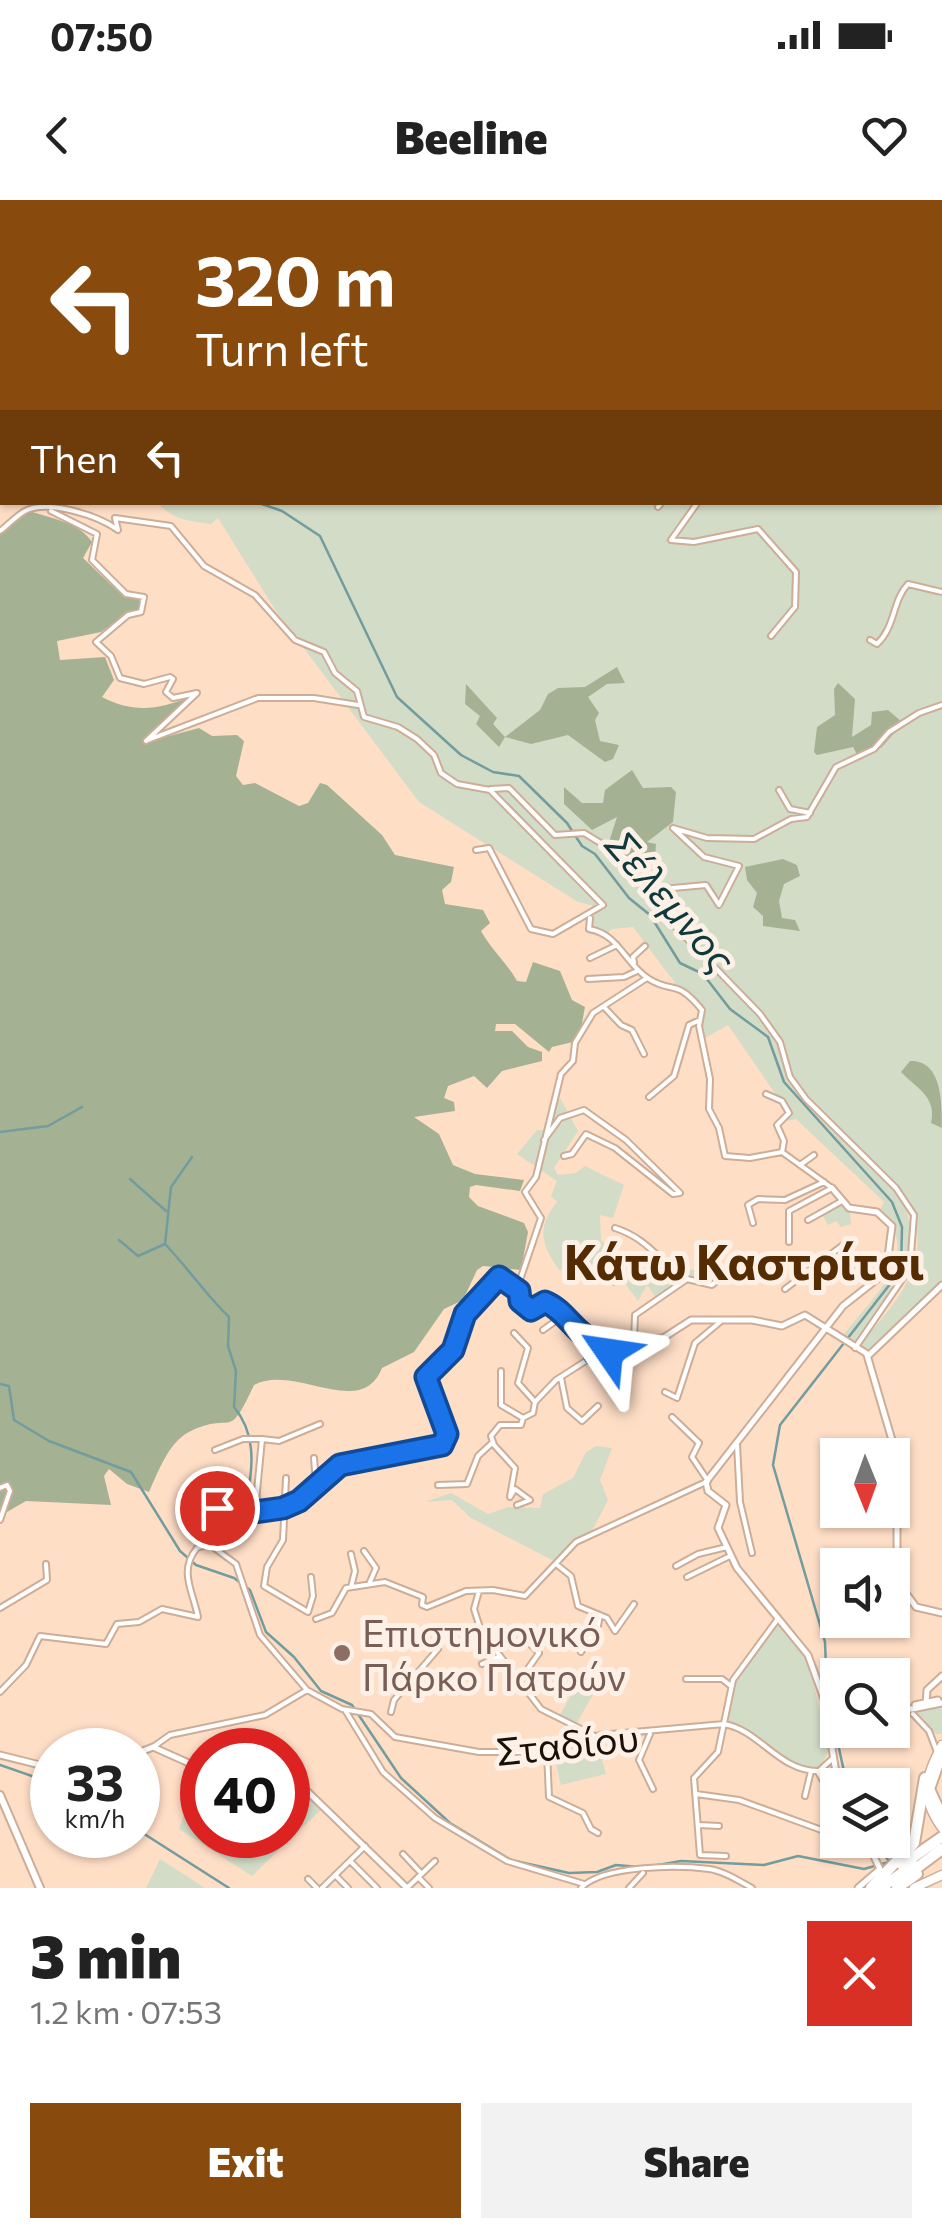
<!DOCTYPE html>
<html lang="en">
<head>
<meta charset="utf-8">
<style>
  :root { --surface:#fff; --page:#f2f2f2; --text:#222; --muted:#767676; --accent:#894b0d }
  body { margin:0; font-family:Commissioner,sans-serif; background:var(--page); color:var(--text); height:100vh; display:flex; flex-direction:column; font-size:38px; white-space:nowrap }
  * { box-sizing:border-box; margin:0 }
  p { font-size:32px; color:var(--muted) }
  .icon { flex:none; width:55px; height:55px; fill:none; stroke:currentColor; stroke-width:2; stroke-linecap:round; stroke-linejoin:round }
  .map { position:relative; height:1688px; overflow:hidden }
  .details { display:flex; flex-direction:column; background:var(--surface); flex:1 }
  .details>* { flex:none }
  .hud { position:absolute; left:0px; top:0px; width:942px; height:305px; box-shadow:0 2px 8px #0004; background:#894b0d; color:#fff; overflow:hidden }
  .needle { width:65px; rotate:179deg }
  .tools { position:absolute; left:820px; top:1238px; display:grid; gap:20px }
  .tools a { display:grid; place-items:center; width:90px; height:90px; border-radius:0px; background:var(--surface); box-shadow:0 2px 8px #0004; font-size:50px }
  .speed { position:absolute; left:30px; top:1528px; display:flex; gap:20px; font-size:50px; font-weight:700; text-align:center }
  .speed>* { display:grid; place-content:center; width:130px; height:130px; border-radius:50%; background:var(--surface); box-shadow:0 2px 8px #0004; line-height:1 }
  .speed small { font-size:25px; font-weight:400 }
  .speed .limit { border:15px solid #d22; background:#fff; color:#111 }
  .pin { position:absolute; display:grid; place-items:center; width:85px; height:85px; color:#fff; margin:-42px; border:5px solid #fff; border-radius:50%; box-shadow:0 2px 10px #0007 }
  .me { position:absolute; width:110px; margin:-55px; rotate:302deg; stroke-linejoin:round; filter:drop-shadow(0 0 8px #0008) }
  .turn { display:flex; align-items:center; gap:35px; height:210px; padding:0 30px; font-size:45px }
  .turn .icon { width:130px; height:130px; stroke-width:2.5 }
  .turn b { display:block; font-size:70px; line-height:85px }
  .then { display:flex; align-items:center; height:95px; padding:0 30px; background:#0003; gap:20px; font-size:38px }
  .round { display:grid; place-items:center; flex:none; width:105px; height:105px; border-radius:0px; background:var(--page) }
  .summary { display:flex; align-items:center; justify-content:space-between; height:170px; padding:0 30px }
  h1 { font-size:60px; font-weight:800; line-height:75px }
  .cta { display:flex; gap:20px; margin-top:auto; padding:20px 30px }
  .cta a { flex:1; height:115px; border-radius:0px; background:var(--accent); color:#fff; font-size:40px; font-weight:800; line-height:115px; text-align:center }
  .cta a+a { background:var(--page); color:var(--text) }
  .status { display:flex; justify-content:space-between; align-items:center; height:70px; padding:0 50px; background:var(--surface); direction:ltr }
  .status svg { height:28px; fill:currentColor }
  header { display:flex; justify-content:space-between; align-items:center; height:130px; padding:0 30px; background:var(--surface); font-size:45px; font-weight:800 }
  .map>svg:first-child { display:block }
  .green { fill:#d3dcc7 }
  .forest { fill:#a4b293 }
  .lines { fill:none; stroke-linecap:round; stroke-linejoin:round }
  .stream { stroke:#729c9e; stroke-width:2.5 }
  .minor-casing { stroke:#cdad97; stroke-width:8 }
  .tertiary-casing { stroke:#cdad97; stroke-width:9 }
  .secondary-casing { stroke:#cdad97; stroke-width:10 }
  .primary-casing { stroke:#cdad97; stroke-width:11 }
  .motorway-casing { stroke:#cdad97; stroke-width:14 }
  .minor { stroke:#fff; stroke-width:4 }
  .tertiary { stroke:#fff; stroke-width:5 }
  .secondary { stroke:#fff; stroke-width:6 }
  .primary { stroke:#fff; stroke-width:8 }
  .motorway { stroke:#fff; stroke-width:10 }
  .route-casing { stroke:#114b97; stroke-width:25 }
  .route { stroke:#1a73e8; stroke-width:18 }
  .education-dot { fill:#8d6e63; stroke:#fdf0e6; stroke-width:4 }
  .labels { text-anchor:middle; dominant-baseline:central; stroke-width:10; stroke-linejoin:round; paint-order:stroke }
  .education-label { font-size:38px; fill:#785e54; stroke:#fdf0e6; text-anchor:start }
  .street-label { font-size:38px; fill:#1b1008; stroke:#fdf0e6 }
  .water-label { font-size:40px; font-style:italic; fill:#0f393b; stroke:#fdf0e6 }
  .district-label { font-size:48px; font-weight:bold; fill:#552b01; stroke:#fdf0e6 }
</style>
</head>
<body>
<div class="status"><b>07:50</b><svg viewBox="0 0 49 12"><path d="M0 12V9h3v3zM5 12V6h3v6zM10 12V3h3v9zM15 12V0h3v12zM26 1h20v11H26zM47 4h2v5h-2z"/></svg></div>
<header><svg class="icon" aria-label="back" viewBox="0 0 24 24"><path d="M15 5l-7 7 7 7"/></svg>Beeline<svg class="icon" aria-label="heart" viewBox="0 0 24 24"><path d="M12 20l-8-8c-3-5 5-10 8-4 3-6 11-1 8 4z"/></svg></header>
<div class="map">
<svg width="942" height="1688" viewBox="0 0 942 1688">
  <rect width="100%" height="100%" fill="#ffdec6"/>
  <!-- green -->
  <path class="green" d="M125 0H942V1083L873 1150 858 1146C898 1101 935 1062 909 1000L899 998C935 1052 886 1099 856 1144L844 1134C873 1096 925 1055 880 1011L884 1002 796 919 787 921 781 902 728 825 700 841 699 809 673 786 675 782C659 763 648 746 633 727L612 729 604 736 588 734 585 722 602 708 578 702 419 602 276 411 218 318 211 324C189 321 173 320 158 303L940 302V2Z
    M560 898 578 931 554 968 558 975 576 973 585 966 624 985 613 1018 600 1015 601 1041 651 1072 711 1069 714 1075 710 1088 686 1083 659 1102 647 1085 638 1101 624 1082 613 1087 605 1074 574 1054 560 1071C541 1045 536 1028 557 1002L551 996 557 981 517 954 537 930H544Z
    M842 1005 850 1013 851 1024 841 1027 836 1021 828 1025 822 1014Z
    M596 1246 612 1248 600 1280 608 1300 591 1333 554 1361 471 1318 452 1300 425 1302 451 1293 488 1314 508 1307 540 1308 543 1294 573 1278 586 1252Z
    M777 1423 809 1463 829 1550 820 1568C780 1571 761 1532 728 1522L733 1483Z
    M583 1474 600 1482 574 1528 557 1520Z
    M942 1506V1534H936L916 1511Z
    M598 1545 606 1574 561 1585 554 1556Z
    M199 1568 202 1570V1635H288V1581L324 1607 252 1676 179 1629Z
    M160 1659 205 1688H146Z"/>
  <!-- forest -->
  <path class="forest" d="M0 0H260L261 2H2V111Z
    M30 311C51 319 78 321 92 342L83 358 125 398 138 397 141 404 138 413 121 418 101 432 57 441 60 460 105 457 114 480 102 497C135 514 158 509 191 497L143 543 199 528 212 536 237 535 244 541 236 576 243 585 255 583 299 606 308 603 320 583 327 585 382 635 395 655 454 667 451 682 442 690 445 704 483 710 490 723 481 731C491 749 507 763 517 781L526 782 533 762 560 771 572 800 585 807 580 834 573 842 552 847 549 852 515 824H496L495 831H512L528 847 542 852V861L502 871 487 888 474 876 448 886 444 898 454 902 455 911 414 917 439 934 453 965 475 974 524 980 520 991 476 985 470 987 469 997 478 1006 524 1023 528 1032 521 1070 483 1066 477 1070 463 1100 444 1109 414 1152 382 1168C361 1221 295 1163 254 1185 226 1245 235 1209 189 1232 169 1242 158 1272 149 1292L127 1284 109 1269 104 1276 111 1305 26 1301 0 1316V329Z
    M617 467 625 483 607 484 588 497 599 513 595 520 600 541 619 545 613 559 605 562 568 535 531 544 505 537 499 547 476 524 480 516 465 504 466 484 497 518 493 524 505 537 540 510 548 494 558 488 585 487Z
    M838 483 855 499 852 537 871 525 872 512 888 510 903 523 882 547 860 560 853 547 817 555 814 552 817 527 835 515 834 489Z
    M632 570 643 588 671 587 676 592 673 622 647 642 656 644 655 656 646 666 608 645 617 617 592 630 564 604V587L582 603H603L605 590Z
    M783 659 797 665 800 676 784 684 779 701 782 718 795 720 800 731 763 726V716L753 707 757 693 747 680 745 667Z
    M910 861C942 860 942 902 942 928L931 923C937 896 916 888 901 872Z"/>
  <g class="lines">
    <!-- stream -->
    <path class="stream" d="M872 0 874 2
      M940 82 942 84
      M0 257 2 256
      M256 302 282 311 320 336 397 497 461 555 493 572 519 576 567 623 582 646 595 654 629 698 650 715 680 763 703 774 730 809 768 837 784 882 892 1002 902 1027 901 1070 780 1225 773 1265 825 1442 827 1494 847 1585
      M0 932 48 926 82 907
      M130 979 166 1011
      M119 1040 138 1056 165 1044 171 987 192 957
      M165 1044C188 1068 206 1095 229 1117L228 1146 236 1171 234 1207C254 1231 254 1261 248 1291
      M0 1184 9 1186 14 1220 49 1241 131 1272 180 1351 196 1365 234 1378 250 1390 266 1432 294 1457 321 1491 352 1505 401 1578 450 1623 511 1660 569 1673 597 1672 616 1665 639 1667
      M0 1565 52 1583
      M138 1630 229 1688
      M872 1640 889 1661
      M652 1666 681 1661 764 1665 798 1656 864 1669 889 1662"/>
    <!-- minor casing -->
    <g class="minor-casing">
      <path id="minor" d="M584 0V2
        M822 0 824 2
        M708 1V0
        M235 2 237 0
        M306 2 313 0
        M356 2H366
        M465 2 466 0
        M756 2V0
        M0 72 2 71
        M940 150H942
        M940 298 941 299
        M698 302 671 340 694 342 758 329 796 372 795 407 771 436
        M658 307 662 302
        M51 311 97 334 92 360 126 394 144 397 141 412 128 415 96 442 111 456 120 478 144 484 170 477 173 479 166 492 173 498 197 493 146 541
        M0 331C8 325 16 316 25 311 48 299 99 316 118 330L115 318 171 326 204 366 255 395 295 440 324 452 335 473 357 491 364 517 398 527 417 539 434 555 441 573 457 584 490 590 603 705 553 734 531 729 489 648 476 650
        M870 440 877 444C896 426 892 401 908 384L942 392
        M148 540 258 498H314L358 505
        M491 589 509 588 555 635 584 633 642 668 668 719 760 814 780 842 790 877 806 899 896 988 914 1015 910 1068 855 1148
        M779 590 790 609 810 613
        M651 690 706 685 719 705 739 666 704 657 673 628 707 638 754 639 791 619 807 617 836 567 874 549 889 532 919 513 942 505
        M590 718 589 729C619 734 625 764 649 779 673 794 676 778 702 810L699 826 710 879 709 909 719 928 725 956 750 958 782 952 832 988 789 1011V1042
        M590 758 617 745
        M634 763 633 757 645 746
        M588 779 624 777 637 771
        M604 807 621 825 632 830 644 854
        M766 894 782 901 789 913 777 925 784 941 782 952
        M649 897 674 876 689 825 700 820
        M544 940 560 918 584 910 626 940 680 993 673 994 615 948 586 934 572 954 564 956
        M800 965 814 955
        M808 1020 842 1001
        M753 1023 748 1005 758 999 785 1000 824 982
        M615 1028C649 1039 658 1061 687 1079
        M785 1089 843 1045 850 1053 851 1072 870 1082
        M519 1091 499 1077 465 1114 453 1150 427 1176 447 1234 442 1245C412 1259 373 1253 343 1264 318 1273 308 1303 280 1308 252 1315 223 1303 196 1314V1322L209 1344 236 1364 260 1435 307 1490 342 1509 371 1514 395 1537 479 1552H547L600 1535 724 1524C760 1530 779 1572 819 1571L833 1558
        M543 1130 564 1115
        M514 1133 528 1148 518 1183 535 1202 556 1180 595 1155 592 1140C573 1131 565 1110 545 1102L532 1110 520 1101V1080L541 1018 525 992 536 977 561 874 573 861 575 843 593 813 647 778
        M634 1141 635 1115 687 1079 712 1085 726 1073 764 1066
        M501 1171V1205L523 1218
        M561 1178 567 1208 582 1221 598 1206
        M665 1192 677 1198 695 1143 720 1122
        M672 1217 699 1243 692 1257 708 1281
        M262 1239 279 1241 320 1224
        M737 1244 740 1302 752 1353
        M215 1250 243 1239H262L255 1312
        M314 1258 316 1283
        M286 1278 283 1340 267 1367 264 1386 308 1412 313 1396 311 1377
        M438 1285 467 1284 478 1256 492 1243
        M0 1288 7 1285 10 1291 0 1320
        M517 1305 530 1300 515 1289 510 1297 515 1268 494 1245 491 1236 500 1225H521L523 1218 533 1213 535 1202
        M364 1351 376 1368 369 1384
        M556 1364 571 1376 578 1406 607 1418 615 1431
        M676 1366 698 1354 727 1347
        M687 1377 730 1356
        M351 1387 355 1371 351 1354
        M479 1391 474 1409 481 1431 541 1509 593 1535
        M0 1408 47 1380 46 1364
        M316 1419 332 1413 346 1388 385 1382 423 1397 422 1405 427 1407 466 1391 493 1390 525 1396 576 1342 706 1282
        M615 1431 634 1404
        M581 1452 598 1426 600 1415
        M482 1464 500 1456
        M686 1479H722L731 1486
        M520 1480 539 1453 527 1441
        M0 1492 26 1465 40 1436 106 1444 117 1424 139 1422 162 1409 198 1417C193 1391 178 1371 197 1348L208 1344
        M345 1510 383 1572 435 1618 507 1661 584 1684
        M391 1512 394 1500 438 1449
        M913 1514 929 1531 937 1552
        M650 1534 639 1560 653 1589
        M153 1547 170 1535 265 1515 307 1490
        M547 1552 549 1597 583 1613 591 1629 598 1633
        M818 1572 838 1607
        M696 1594 739 1600 838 1636
        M805 1596 811 1571
        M699 1625 719 1626
        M403 1654 420 1672
        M726 1656 700 1655 694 1578 718 1552 733 1480 777 1420
        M350 1661 377 1688
        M335 1675 348 1688
        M418 1677 429 1688
        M308 1679 317 1688
        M322 1688 365 1646
        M407 1688 435 1661
        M581 1688C603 1665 678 1665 709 1669 724 1671 739 1681 752 1688
        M629 1688 643 1673"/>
    </g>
    <!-- tertiary casing -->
    <g class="tertiary-casing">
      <path id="tertiary" d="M924 0 926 2
        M940 18 942 20
        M832 988 849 1008 877 1012 892 1026 886 1072 843 1106 706 1282 708 1291 726 1305 718 1328 737 1368 808 1455 824 1499 838 1496
        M595 1155 634 1141 663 1138 691 1120H752L782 1126 805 1115 869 1155 942 1085
        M867 1155 897 1257V1381L916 1407 942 1413
        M824 1499 838 1585
        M915 1505 938 1500
        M926 1505 927 1490 942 1476
        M892 1507 912 1509 942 1503
        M138 1553 153 1547 202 1569
        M0 1555 52 1568
        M288 1580 307 1591 407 1688
        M858 1688 880 1669 866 1640"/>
    </g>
    <!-- secondary casing -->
    <g class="secondary-casing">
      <path id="secondary" d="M0 158 2 154
        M940 195H942
        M0 1595 40 1688"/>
    </g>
    <!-- primary casing -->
    <g class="primary-casing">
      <path id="primary" d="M942 1545C925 1578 919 1596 942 1628
        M914 1688 942 1675"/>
    </g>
    <!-- motorway casing -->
    <g class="motorway-casing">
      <path id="motorway" d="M942 1552 929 1589 942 1617
        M902 1665 942 1637
        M910 1673 942 1649
        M871 1688 914 1643 925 1578
        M881 1688 913 1665
        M897 1688 917 1674"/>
    </g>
    <!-- minor -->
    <use href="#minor" class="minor"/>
    <!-- tertiary -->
    <use href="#tertiary" class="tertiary"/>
    <!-- secondary -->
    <use href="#secondary" class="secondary"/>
    <!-- primary -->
    <use href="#primary" class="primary"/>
    <!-- motorway -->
    <use href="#motorway" class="motorway"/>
  </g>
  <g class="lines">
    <!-- route casing -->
    <g class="route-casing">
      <path id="route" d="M217 1308 255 1312 283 1308 299 1301 340 1265 442 1245 447 1234 426 1177 453 1150 465 1114 499 1077 519 1091 520 1101 531 1110 545 1102C565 1110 573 1131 592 1140L595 1154 609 1152"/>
    </g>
    <!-- route -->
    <use href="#route" class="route"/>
  </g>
  <!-- markers -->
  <circle class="education-dot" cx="342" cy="1453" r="10"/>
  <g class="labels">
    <!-- education labels -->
    <g class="education-label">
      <text x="362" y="1431">Επιστημονικό<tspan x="362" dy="44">Πάρκο Πατρών</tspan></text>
    </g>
    <!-- street labels -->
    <g class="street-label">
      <text transform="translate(567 1543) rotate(-6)">Σταδίου</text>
    </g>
    <!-- water labels -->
    <g class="water-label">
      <text transform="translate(672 700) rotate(49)">Σέλεμνος</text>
    </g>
    <!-- district labels -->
    <g class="district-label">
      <text x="744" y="1060">Κάτω Καστρίτσι</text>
    </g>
  </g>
</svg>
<div class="tools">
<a><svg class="needle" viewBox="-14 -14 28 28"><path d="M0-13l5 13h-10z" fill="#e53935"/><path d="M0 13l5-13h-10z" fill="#767676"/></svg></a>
<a><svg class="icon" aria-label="sound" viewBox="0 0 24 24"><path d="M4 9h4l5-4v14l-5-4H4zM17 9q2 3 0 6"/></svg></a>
<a><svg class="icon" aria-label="search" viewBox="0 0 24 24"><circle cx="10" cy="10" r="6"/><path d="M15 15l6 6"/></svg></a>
<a><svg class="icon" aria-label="layers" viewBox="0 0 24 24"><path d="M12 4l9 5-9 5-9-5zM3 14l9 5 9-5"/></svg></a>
</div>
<div class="speed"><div>33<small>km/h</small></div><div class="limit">40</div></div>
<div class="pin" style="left:217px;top:1308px;background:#d93025"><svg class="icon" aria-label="arrive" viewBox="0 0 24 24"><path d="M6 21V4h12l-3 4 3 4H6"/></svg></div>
<svg class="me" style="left:609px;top:1152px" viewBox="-20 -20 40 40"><path d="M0-17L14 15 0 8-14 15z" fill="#1a73e8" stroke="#fff" stroke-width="4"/></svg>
<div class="hud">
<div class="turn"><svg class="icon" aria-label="left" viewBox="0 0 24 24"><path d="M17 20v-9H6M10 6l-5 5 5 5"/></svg><div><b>320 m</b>Turn left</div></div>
<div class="then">Then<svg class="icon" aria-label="left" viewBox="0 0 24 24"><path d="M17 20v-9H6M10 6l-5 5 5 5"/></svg></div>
</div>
</div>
<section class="details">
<div class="summary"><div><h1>3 min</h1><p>1.2 km · 07:53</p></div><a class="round" style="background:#d93025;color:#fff"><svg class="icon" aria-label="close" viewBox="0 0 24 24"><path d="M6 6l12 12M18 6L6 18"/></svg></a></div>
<div class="cta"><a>Exit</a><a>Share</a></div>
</section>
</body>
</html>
